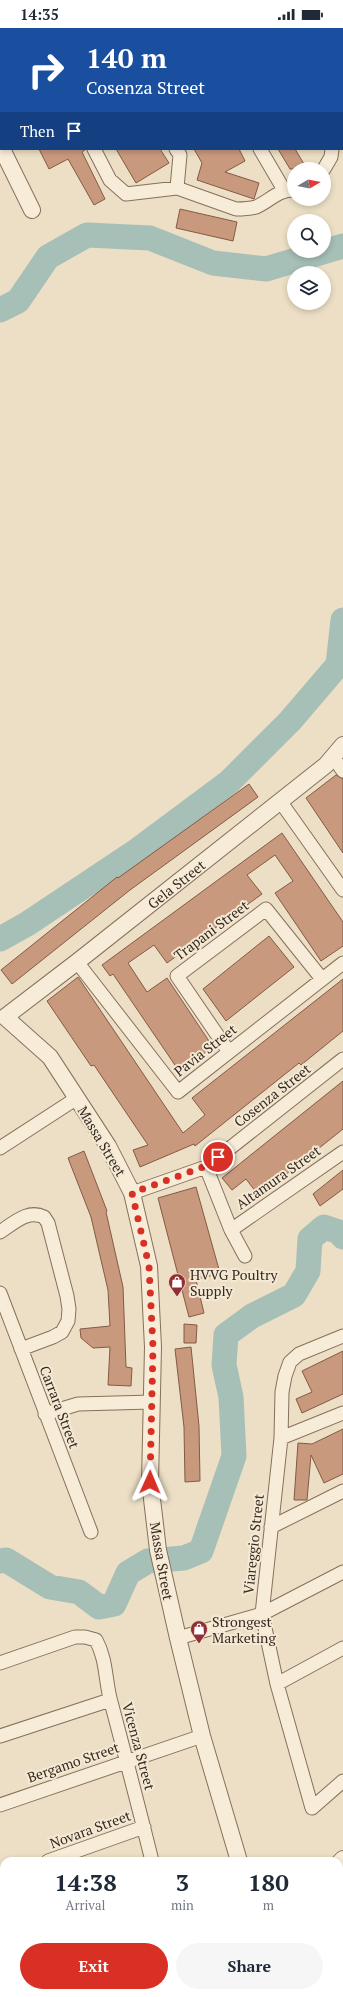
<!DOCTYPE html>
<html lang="en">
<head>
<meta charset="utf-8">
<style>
  :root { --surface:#fff; --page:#f6f6f7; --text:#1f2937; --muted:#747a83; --accent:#d93025 }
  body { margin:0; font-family:"PT Serif",serif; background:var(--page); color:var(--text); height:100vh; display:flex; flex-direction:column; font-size:15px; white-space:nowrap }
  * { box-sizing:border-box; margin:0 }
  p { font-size:13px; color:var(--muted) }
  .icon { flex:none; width:22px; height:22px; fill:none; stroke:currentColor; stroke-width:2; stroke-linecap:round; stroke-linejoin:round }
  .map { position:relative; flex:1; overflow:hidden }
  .sheet { position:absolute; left:0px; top:1829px; width:343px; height:140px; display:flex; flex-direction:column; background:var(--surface); border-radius:12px 12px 0 0; box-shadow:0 2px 6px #0003 }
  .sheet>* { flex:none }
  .hud { position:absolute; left:0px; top:0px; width:343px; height:122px; box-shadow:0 2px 6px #0003; background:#1a4fa0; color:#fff; overflow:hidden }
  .needle { width:26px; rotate:80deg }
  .buttons { position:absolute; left:287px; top:134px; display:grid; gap:8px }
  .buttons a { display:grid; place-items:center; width:44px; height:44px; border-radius:50%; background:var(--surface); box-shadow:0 2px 6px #0003; font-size:20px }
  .pin { position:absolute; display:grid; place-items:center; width:34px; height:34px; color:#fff; margin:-17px; border:2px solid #fff; border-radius:50%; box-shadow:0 1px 4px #0007 }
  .me { position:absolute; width:44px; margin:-22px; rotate:1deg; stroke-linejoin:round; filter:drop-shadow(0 0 3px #0008) }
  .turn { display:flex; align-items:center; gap:14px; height:84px; padding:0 20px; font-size:18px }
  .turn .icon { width:52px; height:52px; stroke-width:2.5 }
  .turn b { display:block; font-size:28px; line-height:34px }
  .then { display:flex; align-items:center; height:38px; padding:0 20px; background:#0003; gap:8px; font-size:15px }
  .eta { display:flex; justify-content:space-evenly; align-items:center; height:68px; text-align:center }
  .eta b { font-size:24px; font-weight:700; line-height:28px }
  .button { display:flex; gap:8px; margin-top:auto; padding:8px 20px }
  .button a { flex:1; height:46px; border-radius:24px; background:var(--accent); color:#fff; font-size:16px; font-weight:700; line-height:46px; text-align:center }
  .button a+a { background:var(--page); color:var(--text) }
  .status { display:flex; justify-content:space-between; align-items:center; height:28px; padding:0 20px; background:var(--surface); direction:ltr }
  .status svg { height:11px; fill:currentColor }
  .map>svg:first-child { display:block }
  .water { fill:#a6bfb7; stroke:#6d8d84 }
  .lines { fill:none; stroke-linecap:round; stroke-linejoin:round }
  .river { stroke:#a6bfb7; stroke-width:25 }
  .building { fill:#c8997d; stroke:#845a43 }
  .minor-casing { stroke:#86705c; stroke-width:15 }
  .tertiary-casing { stroke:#86705c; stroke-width:18 }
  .minor { stroke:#f7ecd8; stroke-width:13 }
  .tertiary { stroke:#f7ecd8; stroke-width:16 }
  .route { stroke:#d93025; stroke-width:7; stroke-dasharray:0 12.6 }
  .labels { text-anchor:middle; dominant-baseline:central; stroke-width:4; stroke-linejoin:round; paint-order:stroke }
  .street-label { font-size:14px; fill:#37291f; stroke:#f4e9d4 }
  .poi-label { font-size:14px; fill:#37291f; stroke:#f4e9d4; text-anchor:start }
</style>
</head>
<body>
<div class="status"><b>14:35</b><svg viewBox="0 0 49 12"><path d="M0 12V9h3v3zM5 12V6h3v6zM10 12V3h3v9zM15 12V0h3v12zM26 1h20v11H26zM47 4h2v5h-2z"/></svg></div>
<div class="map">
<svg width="343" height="1969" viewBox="0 0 343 1969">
  <rect width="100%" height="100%" fill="#ecdfc5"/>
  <!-- water -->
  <path class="water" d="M343 1925V1969H320L321 1965H339V1931Z"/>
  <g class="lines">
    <!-- river -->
    <path class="river" d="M0 282 18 273 48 229 87 207 150 210 213 235 266 241 343 218
      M0 911 27 896 135 824 229 754 290 693 338 637 343 592
      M0 1533 6 1532 50 1559 79 1564 99 1579 114 1576 128 1545 148 1533 184 1530 201 1523 234 1428 231 1369 224 1337 226 1307 252 1288 294 1267 308 1243 310 1211 324 1199 339 1204 343 1209"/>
  </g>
  <!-- building -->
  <path class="building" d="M39 121H86L82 124 105 171 94 177 68 131 49 141Z
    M116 121H160L169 135 136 155Z
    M194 121H239L245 133 225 144 259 155 254 171 197 152 202 135Z
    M278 121H295L307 141H290Z
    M180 181 237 194 233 213 176 200Z
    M336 747 343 751V825L306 770Z
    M249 756 258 769 130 862 12 956 1 942 117 849 118 850Z
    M282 805 343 894V918L321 933 275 865 293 853 275 827 247 847 262 866 167 935 154 917 128 935 147 964 167 950 213 1019 179 1043 113 946 110 948 102 937Z
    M269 908 294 939 226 993 203 961Z
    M78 949 183 1105 205 1087 192 1070 343 951V1003L301 1037 299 1035 195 1118 194 1116 140 1139 133 1122 148 1117 94 1037 91 1038 47 973Z
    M343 1053V1101L259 1168 246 1151 232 1162 222 1150Z
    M84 1123 107 1183 106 1184 123 1259 126 1339 132 1340 131 1358 108 1357 110 1319 93 1320 81 1310 80 1301 110 1298 108 1262 91 1189 68 1130Z
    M343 1142V1161L320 1178 313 1166Z
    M196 1159 220 1245 196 1252 204 1285 189 1289 158 1170Z
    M184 1296 197 1297 196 1315H184Z
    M191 1319 199 1398 200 1453 185 1454 184 1399 175 1321Z
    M343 1323V1366L302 1385 296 1371 312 1364 302 1343Z
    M343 1401V1446L324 1455 311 1427 307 1472H294L298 1415 312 1416Z"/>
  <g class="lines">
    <!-- minor casing -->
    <g class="minor-casing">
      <path id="minor" d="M189 0 190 1
        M269 0V1
        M55 1V0
        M342 52 343 45
        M94 121 110 152 126 166 177 160 236 181C243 181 249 181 256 179 270 173 277 162 294 162
        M176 121 180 127 177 160
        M260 121 284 162
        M324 141 331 129 332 121
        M333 729 343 743
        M280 773 343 862
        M77 934 178 1064 343 935
        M229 1024 177 948 266 881 322 951
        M0 1120 77 1070
        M206 1139 231 1202 245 1228
        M132 1165 206 1139 343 1031
        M231 1202 343 1124
        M0 1204C14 1195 28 1181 44 1189L48 1195 67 1268 69 1281 68 1293 62 1304 53 1309 21 1321
        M0 1265 91 1504
        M343 1308 299 1326 290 1334 285 1348 282 1364 281 1410 262 1586 277 1656 312 1780 343 1753
        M45 1386 78 1376 152 1374
        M281 1410 343 1385
        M271 1499 343 1463
        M178 1610 262 1586 343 1544
        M0 1635 75 1609H85L96 1612C107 1632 105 1653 111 1674 125 1727 139 1780 152 1833
        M277 1656 343 1620
        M0 1708 110 1672
        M0 1777 202 1708
        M48 1833 144 1799
        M0 1850 4 1848
        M0 1895 4 1903"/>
    </g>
    <!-- tertiary casing -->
    <g class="tertiary-casing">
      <g id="tertiary">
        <path d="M2 121 32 182"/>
        <path id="s1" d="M239 1833 202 1708 178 1610 158 1522 150 1454 153 1319 149 1238 132 1165 108 1118 50 1029 5 989 77 934 326 737 343 717"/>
        <path d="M339 1835 343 1831"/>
        <path d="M226 1969 229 1965"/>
      </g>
    </g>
    <!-- minor -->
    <use href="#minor" class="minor"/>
    <!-- tertiary -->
    <use href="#tertiary" class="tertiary"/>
  </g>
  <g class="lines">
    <!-- route -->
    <path class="route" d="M150 1454 153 1319 149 1238 132 1165 206 1138 218 1129"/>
  </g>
  <!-- icons -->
  <defs>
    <g id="shop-pin" transform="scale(0.9)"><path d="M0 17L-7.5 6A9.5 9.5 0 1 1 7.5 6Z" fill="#922f34" stroke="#f4e9d4"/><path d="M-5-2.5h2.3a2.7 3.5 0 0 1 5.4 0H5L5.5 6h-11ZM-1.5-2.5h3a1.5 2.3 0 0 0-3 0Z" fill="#fff"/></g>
  </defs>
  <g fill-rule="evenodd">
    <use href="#shop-pin" x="177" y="1254"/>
    <use href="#shop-pin" x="199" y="1601"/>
  </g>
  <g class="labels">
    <!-- street labels -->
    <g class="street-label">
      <text stroke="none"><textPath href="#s1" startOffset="1117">Gela Street</textPath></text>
      <text transform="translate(211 902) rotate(-37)">Trapani Street</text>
      <text transform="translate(205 1022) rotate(-38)">Pavia Street</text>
      <text transform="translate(272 1067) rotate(-38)">Cosenza Street</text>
      <text transform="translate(102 1113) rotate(59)">Massa Street</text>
      <text transform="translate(278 1149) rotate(-35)">Altamura Street</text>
      <text transform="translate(60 1379) rotate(69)">Carrara Street</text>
      <text transform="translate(253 1516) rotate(-84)">Viareggio Street</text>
      <text transform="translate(162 1533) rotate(80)">Massa Street</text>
      <text transform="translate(139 1718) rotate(75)">Vicenza Street</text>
      <text transform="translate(73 1734) rotate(-19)">Bergamo Street</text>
      <text transform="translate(90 1801) rotate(-20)">Novara Street</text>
    </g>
    <!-- poi labels -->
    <g class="poi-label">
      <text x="190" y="1246">HVVG Poultry<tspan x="190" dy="16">Supply</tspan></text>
      <text x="212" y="1593">Strongest<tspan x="212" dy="16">Marketing</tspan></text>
    </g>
  </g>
</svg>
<div class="buttons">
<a><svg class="needle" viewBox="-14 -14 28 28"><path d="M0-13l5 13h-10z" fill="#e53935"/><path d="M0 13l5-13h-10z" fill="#747a83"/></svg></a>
<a><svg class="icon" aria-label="search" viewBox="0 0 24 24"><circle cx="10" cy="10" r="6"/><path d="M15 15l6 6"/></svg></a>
<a><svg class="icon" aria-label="layers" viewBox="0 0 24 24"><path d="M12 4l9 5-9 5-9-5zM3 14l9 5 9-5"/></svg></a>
</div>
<div class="pin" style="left:218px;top:1129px;background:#d93025"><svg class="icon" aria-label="arrive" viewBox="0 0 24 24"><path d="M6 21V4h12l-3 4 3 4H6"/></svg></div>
<svg class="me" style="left:150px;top:1454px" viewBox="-20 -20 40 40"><path d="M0-17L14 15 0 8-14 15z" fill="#d93025" stroke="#fff" stroke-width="4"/></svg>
<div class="hud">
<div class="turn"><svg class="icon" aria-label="right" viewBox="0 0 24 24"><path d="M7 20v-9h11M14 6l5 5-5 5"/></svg><div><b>140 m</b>Cosenza Street</div></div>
<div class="then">Then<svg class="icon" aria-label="arrive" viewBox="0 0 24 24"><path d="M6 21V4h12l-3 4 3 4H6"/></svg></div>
</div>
<section class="sheet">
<div class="eta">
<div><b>14:38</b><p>Arrival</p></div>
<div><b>3</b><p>min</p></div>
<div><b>180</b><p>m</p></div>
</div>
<div class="button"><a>Exit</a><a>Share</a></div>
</section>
</div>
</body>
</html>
